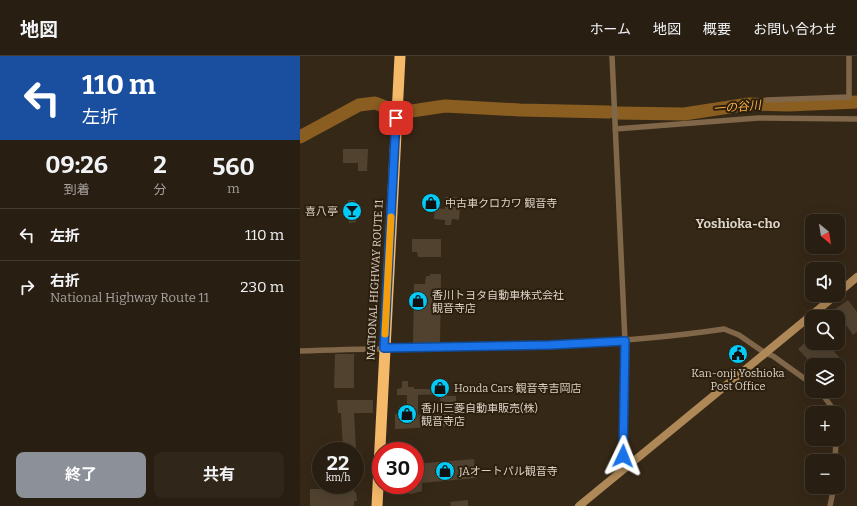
<!DOCTYPE html>
<html lang="ja">
<head>
<meta charset="utf-8">
<style>
  :root { --surface:#281e11; --page:#30271a; --text:#f1f3f6; --muted:#a5a29f; --line:#443c31; --accent:#8c9099 }
  body { margin:0; font-family:Bitter,"Noto Sans JP",serif; background:var(--page); color:var(--text); height:100vh; display:flex; flex-direction:column; font-size:15px; white-space:nowrap }
  * { box-sizing:border-box; margin:0 }
  p { font-size:13px; color:var(--muted) }
  .icon { flex:none; width:22px; height:22px; fill:none; stroke:currentColor; stroke-width:2; stroke-linecap:round; stroke-linejoin:round }
  .map { position:relative; flex:1; overflow:hidden }
  .side { display:flex; flex-direction:column; background:var(--surface); width:300px }
  .side>* { flex:none }
  .banner { background:#1a4fa0; color:#fff; overflow:hidden }
  .needle { width:26px; rotate:150deg }
  .controls { position:absolute; left:505px; top:158px; display:grid; gap:8px }
  .controls a { display:grid; place-items:center; width:40px; height:40px; border-radius:8px; background:var(--surface); box-shadow:0 4px 16px #0002,0 0 0 1px var(--line); font-size:20px }
  .speed { position:absolute; left:12px; top:386px; display:flex; gap:8px; font-size:20px; font-weight:700; text-align:center }
  .speed>* { display:grid; place-content:center; width:52px; height:52px; border-radius:50%; background:var(--surface); box-shadow:0 4px 16px #0002,0 0 0 1px var(--line); line-height:1 }
  .speed small { font-size:10px; font-weight:400 }
  .speed .limit { border:6px solid #d22; background:#fff; color:#111 }
  .pin { position:absolute; display:grid; place-items:center; width:34px; height:34px; color:#fff; margin:-17px; border-radius:8px; box-shadow:0 2px 6px #0006 }
  .me { position:absolute; width:44px; margin:-22px; rotate:2deg; stroke-linejoin:round; filter:drop-shadow(0 0 3px #0008) }
  .turn { display:flex; align-items:center; gap:14px; height:84px; padding:0 16px; font-size:18px }
  .turn .icon { width:52px; height:52px; stroke-width:2.5 }
  .turn b { display:block; font-size:28px; line-height:34px }
  .eta { display:flex; justify-content:space-evenly; align-items:center; height:68px; text-align:center }
  .eta b { font-size:24px; font-weight:700; line-height:28px }
  .primary-button { display:flex; gap:8px; margin-top:auto; padding:8px 16px }
  .primary-button a { flex:1; height:46px; border-radius:8px; background:var(--accent); color:#fff; font-size:16px; font-weight:700; line-height:46px; text-align:center }
  .primary-button a+a { background:var(--page); color:var(--text) }
  ul { padding:0; list-style:none }
  li { display:flex; align-items:center; gap:12px; height:52px; padding:0 16px; border-top:1px solid var(--line) }
  li div { flex:1 }
  li b { display:block; font-size:15px }
  li em { font-style:normal }
  header { display:flex; align-items:center; gap:24px; box-sizing:border-box; height:56px; padding:0 20px; background:var(--surface); border-bottom:1px solid var(--line) }
  header strong { font-size:19px }
  nav { display:flex; gap:22px; margin-inline-start:auto; font-size:14px }
  main { display:flex; flex:1; min-height:0 }
  .map>svg:first-child { display:block }
  .lines { fill:none; stroke-linecap:round; stroke-linejoin:round }
  .river { stroke:#8a5e20; stroke-width:13 }
  .building { fill:#514230; fill-rule:evenodd }
  .street { stroke:#806749; stroke-width:5.5 }
  .secondary { stroke:#af8857; stroke-width:8 }
  .highway { stroke:#f5b96a; stroke-width:11 }
  .route-casing { stroke:#114b97; stroke-width:10 }
  .route { stroke:#1a73e8; stroke-width:7 }
  .slow { stroke:#f59e0b; stroke-width:7 }
  .labels { text-anchor:middle; dominant-baseline:central; stroke-width:4; stroke-linejoin:round; paint-order:stroke }
  .poi-label { font-size:11px; fill:#dcd3c8; stroke:#2c1f0d; text-anchor:start }
  .street-label { font-size:11px; fill:#dcd3c8; stroke:#2c1f0d }
  .water-label { font-size:12px; font-style:italic; fill:#fcb043; stroke:#2c1f0d }
  .quarter-label { font-size:13px; font-weight:bold; fill:#dcd3c8; stroke:#2c1f0d }
</style>
</head>
<body>
<header>
<strong>地図</strong>
<nav><a>ホーム</a><a>地図</a><a>概要</a><a>お問い合わせ</a></nav>
</header>
<main>
<section class="side">
<div class="banner">
<div class="turn"><svg class="icon" aria-label="left" viewBox="0 0 24 24"><path d="M17 20v-9H6M10 6l-5 5 5 5"/></svg><div><b>110 m</b>左折</div></div>
</div>
<div class="eta">
<div><b>09:26</b><p>到着</p></div>
<div><b>2</b><p>分</p></div>
<div><b>560</b><p>m</p></div>
</div>
<ul>
<li><svg class="icon" aria-label="left" viewBox="0 0 24 24"><path d="M17 20v-9H6M10 6l-5 5 5 5"/></svg><div><b>左折</b></div><em>110 m</em></li>
<li><svg class="icon" aria-label="right" viewBox="0 0 24 24"><path d="M7 20v-9h11M14 6l5 5-5 5"/></svg><div><b>右折</b><p>National Highway Route 11</p></div><em>230 m</em></li>
</ul>
<div class="primary-button"><a>終了</a><a>共有</a></div>
</section>
<div class="map">
<svg width="557" height="450" viewBox="0 0 557 450">
  <rect width="100%" height="100%" fill="#362817"/>
  <g class="lines">
    <!-- river -->
    <path class="river" d="M105 56 145 50 220 54 309 56
      M317 57 384 58 449 48 488 49 557 46
      M0 81 59 49 75 47 88 52"/>
  </g>
  <!-- building -->
  <path class="building" d="M43 93H68L67 115H58V107H43Z
    M145 141H157L156 152H160L159 164 152 163 151 169H145V164L134 163 135 152 145 153Z
    M48 144H55L56 166 49 167Z
    M112 183H141V201H118L117 196H112Z
    M130 218H141L140 288H113L114 228H125L126 220H130Z
    M548 244 557 256V276L553 279 535 253Z
    M512 280V287H526L539 301 530 309H513L498 293Z
    M437 288 447 296 439 307 429 299Z
    M35 298H54V332H34Z
    M133 324H147V340H156V370L95 373V358L107 357V339H97V333L102 332V325H108V331H114V333H134ZM140 338 141 358 118 359V339Z
    M37 344H73V357H54L56 394H43L41 357H38Z
    M174 403 176 422 122 427V435L111 438 105 437 99 429H115V408Z
    M10 433H54V436H56L57 445H54V450H10Z
    M168 444V450H151L150 446Z"/>
  <g class="lines">
    <!-- street -->
    <path class="street" d="M312 0 325 285 323 413
      M467 44 549 41V0
      M315 73 458 62 557 63
      M0 295C141 290 284 294 424 273L439 279 465 297 473 300 512 328
      M520 335 536 357
      M538 360V370
      M535 405 536 383
      M530 450 534 431"/>
    <!-- secondary -->
    <path class="secondary" d="M538 237 557 221
      M279 450 536 239"/>
    <!-- highway -->
    <path class="highway" d="M77 450 100 0"/>
  </g>
  <g class="lines">
    <!-- route casing -->
    <g class="route-casing">
      <path id="route" d="M96 62 84 292 250 289 325 285 323 400"/>
    </g>
    <!-- route -->
    <use href="#route" class="route"/>
    <!-- slow -->
    <path class="slow" d="M85 278 91 161"/>
  </g>
  <!-- icons -->
  <defs>
    <g id="shop-disc" transform="scale(1)"><circle r="9.5" fill="#01cbf9" stroke="#2c1f0d"/><path d="M-5-2.5h2.3a2.7 3.5 0 0 1 5.4 0H5L5.5 6h-11ZM-1.5-2.5h3a1.5 2.3 0 0 0-3 0Z" fill="#111"/></g>
    <g id="bar-disc" transform="scale(1)"><circle r="9.5" fill="#01cbf9" stroke="#2c1f0d"/><path d="M-6-5H6L.8 .8V4.5H3.5V6h-7V4.5H-.8V.8Z" fill="#111"/></g>
    <g id="civic-disc" transform="scale(1)"><circle r="9.5" fill="#01cbf9" stroke="#2c1f0d"/><path d="M-.6-6.5H3V-4.5H.6V-3L4-1V1h2V6H-6V1h2V-1L-.6-3ZM-1.2 2.5V6h2.4V2.5Z" fill="#111"/></g>
  </defs>
  <g fill-rule="evenodd">
    <use href="#shop-disc" x="131" y="147"/>
    <use href="#bar-disc" x="52" y="155"/>
    <use href="#shop-disc" x="118" y="245"/>
    <use href="#civic-disc" x="438" y="298"/>
    <use href="#shop-disc" x="140" y="332"/>
    <use href="#shop-disc" x="107" y="358"/>
    <use href="#shop-disc" x="145" y="415"/>
  </g>
  <g class="labels">
    <!-- poi labels -->
    <g class="poi-label">
      <text x="145" y="147">中古車クロカワ 観音寺</text>
      <text x="38" y="155" text-anchor="end">喜八亭</text>
      <text x="132" y="239">香川トヨタ自動車株式会社<tspan x="132" dy="13">観音寺店</tspan></text>
      <text x="438" y="317" text-anchor="middle">Kan-onji Yoshioka<tspan x="438" dy="13">Post Office</tspan></text>
      <text x="154" y="332">Honda Cars 観音寺吉岡店</text>
      <text x="121" y="352">香川三菱自動車販売(株)<tspan x="121" dy="13">観音寺店</tspan></text>
      <text x="159" y="415">JAオートパル観音寺</text>
    </g>
    <!-- street labels -->
    <g class="street-label">
      <text transform="translate(75 224) rotate(-87)">NATIONAL HIGHWAY ROUTE 11</text>
    </g>
    <!-- water labels -->
    <g class="water-label">
      <text transform="translate(437 51) rotate(-5)">一の谷川</text>
    </g>
    <!-- quarter labels -->
    <g class="quarter-label">
      <text x="438" y="167">Yoshioka-cho</text>
    </g>
  </g>
</svg>
<div class="controls">
<a><svg class="needle" viewBox="-14 -14 28 28"><path d="M0-13l5 13h-10z" fill="#e53935"/><path d="M0 13l5-13h-10z" fill="#a5a29f"/></svg></a>
<a><svg class="icon" aria-label="sound" viewBox="0 0 24 24"><path d="M4 9h4l5-4v14l-5-4H4zM17 9q2 3 0 6"/></svg></a>
<a><svg class="icon" aria-label="search" viewBox="0 0 24 24"><circle cx="10" cy="10" r="6"/><path d="M15 15l6 6"/></svg></a>
<a><svg class="icon" aria-label="layers" viewBox="0 0 24 24"><path d="M12 4l9 5-9 5-9-5zM3 14l9 5 9-5"/></svg></a>
<a>+</a>
<a>−</a>
</div>
<div class="speed"><div>22<small>km/h</small></div><div class="limit">30</div></div>
<div class="pin" style="left:96px;top:62px;background:#d93025"><svg class="icon" aria-label="arrive" viewBox="0 0 24 24"><path d="M6 21V4h12l-3 4 3 4H6"/></svg></div>
<svg class="me" style="left:323px;top:400px" viewBox="-20 -20 40 40"><path d="M0-17L14 15 0 8-14 15z" fill="#1a73e8" stroke="#fff" stroke-width="4"/></svg>
</div>
</main>
</body>
</html>
